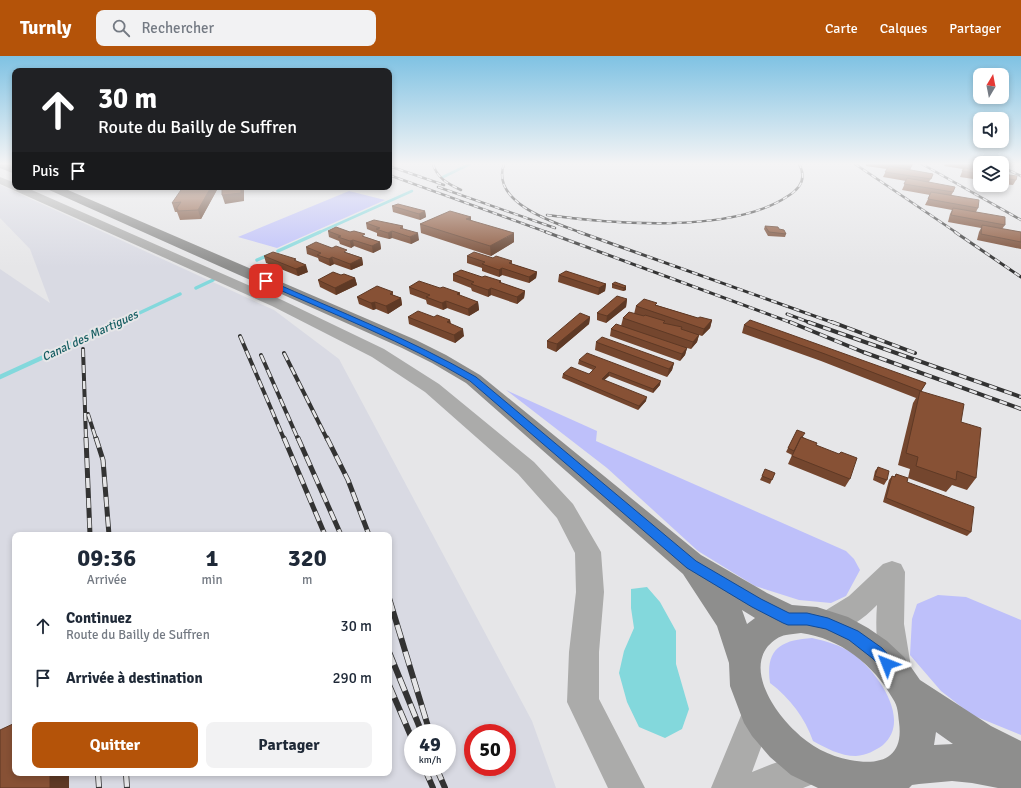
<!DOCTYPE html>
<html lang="fr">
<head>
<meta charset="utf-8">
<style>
  :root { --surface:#fff; --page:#f2f2f3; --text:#1f2937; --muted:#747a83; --accent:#b45309 }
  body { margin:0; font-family:Signika,sans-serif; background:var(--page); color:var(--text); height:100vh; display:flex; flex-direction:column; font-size:15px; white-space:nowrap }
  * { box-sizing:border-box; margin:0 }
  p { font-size:13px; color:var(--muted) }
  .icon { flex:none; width:22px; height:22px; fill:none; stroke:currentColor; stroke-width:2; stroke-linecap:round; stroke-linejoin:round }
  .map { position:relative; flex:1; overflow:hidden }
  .drawer { position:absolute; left:12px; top:476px; width:380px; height:244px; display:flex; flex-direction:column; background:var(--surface); border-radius:8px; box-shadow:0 2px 6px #0003 }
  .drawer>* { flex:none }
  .banner { position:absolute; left:12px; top:12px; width:380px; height:122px; border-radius:8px; box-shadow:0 2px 6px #0003; background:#202124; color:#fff; overflow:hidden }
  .needle { width:26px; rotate:10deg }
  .tools { position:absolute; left:973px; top:12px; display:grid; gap:8px }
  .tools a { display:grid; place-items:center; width:36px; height:36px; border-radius:8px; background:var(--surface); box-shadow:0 2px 6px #0003; font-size:20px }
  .speed { position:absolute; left:404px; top:668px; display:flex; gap:8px; font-size:20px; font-weight:700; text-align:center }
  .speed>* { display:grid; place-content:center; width:52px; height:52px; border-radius:50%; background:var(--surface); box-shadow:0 2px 6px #0003; line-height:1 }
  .speed small { font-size:10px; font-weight:400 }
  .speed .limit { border:6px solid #d22; background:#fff; color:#111 }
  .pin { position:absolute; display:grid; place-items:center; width:34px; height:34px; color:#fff; margin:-17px; border-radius:8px; box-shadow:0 2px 6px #0006 }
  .me { position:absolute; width:44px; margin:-22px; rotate:315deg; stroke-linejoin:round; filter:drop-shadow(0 0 3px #0008) }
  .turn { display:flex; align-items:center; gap:14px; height:84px; padding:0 20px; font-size:18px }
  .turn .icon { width:52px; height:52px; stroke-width:2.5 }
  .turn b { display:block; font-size:28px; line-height:34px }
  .then { display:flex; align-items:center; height:38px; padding:0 20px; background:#0003; gap:8px; font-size:15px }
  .eta { display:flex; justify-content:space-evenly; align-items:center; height:68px; text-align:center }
  .eta b { font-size:24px; font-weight:700; line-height:28px }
  .primary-button { display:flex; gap:8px; margin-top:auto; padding:8px 20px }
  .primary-button a { flex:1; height:46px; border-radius:8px; background:var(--accent); color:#fff; font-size:16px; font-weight:700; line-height:46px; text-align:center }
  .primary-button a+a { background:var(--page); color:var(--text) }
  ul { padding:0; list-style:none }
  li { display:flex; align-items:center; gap:12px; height:52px; padding:0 20px }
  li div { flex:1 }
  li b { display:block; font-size:15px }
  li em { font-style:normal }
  header { display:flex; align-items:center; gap:24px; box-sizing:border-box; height:56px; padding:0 20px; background:var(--accent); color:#fff }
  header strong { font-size:19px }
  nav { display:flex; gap:22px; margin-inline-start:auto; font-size:14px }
  .search { width:280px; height:36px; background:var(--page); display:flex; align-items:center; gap:10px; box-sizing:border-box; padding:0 14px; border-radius:8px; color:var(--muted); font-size:15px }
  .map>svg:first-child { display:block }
  .built { fill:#d9dae3; fill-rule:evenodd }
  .green { fill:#bec0fa }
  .water { fill:#83d8dc }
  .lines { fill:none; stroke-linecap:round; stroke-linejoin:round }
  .stream-far2 { stroke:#83d8dc; stroke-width:2.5 }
  .stream-far1 { stroke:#83d8dc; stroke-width:3.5 }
  .stream { stroke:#83d8dc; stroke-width:4.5 }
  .street { fill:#ababaa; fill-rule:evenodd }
  .secondary { fill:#8e8e8d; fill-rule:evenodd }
  .rail-far4-casing { stroke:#333; stroke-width:2.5 }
  .rail-far3-casing { stroke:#333; stroke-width:3 }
  .rail-far2-casing { stroke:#333; stroke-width:4 }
  .rail-far1-casing { stroke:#333; stroke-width:5 }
  .rail-casing { stroke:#333; stroke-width:6 }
  .rail-far4 { stroke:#e6e6e8; stroke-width:1.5; stroke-dasharray:5; stroke-linecap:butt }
  .rail-far3 { stroke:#e6e6e8; stroke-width:2; stroke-dasharray:6; stroke-linecap:butt }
  .rail-far2 { stroke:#e6e6e8; stroke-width:2.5; stroke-dasharray:8; stroke-linecap:butt }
  .rail-far1 { stroke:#e6e6e8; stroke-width:3.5; stroke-dasharray:10; stroke-linecap:butt }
  .rail { stroke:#e6e6e8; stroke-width:4.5; stroke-dasharray:14; stroke-linecap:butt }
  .wall { fill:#74462e }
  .shaded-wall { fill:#5e3925 }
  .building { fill:#875135; stroke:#5e3925 }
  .route { fill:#1a73e8; stroke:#114b97 }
  .labels { text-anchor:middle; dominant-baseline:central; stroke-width:4; stroke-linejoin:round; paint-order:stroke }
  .water-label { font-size:12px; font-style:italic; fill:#155d61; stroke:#e6e6e8 }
</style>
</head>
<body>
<header>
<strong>Turnly</strong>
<div class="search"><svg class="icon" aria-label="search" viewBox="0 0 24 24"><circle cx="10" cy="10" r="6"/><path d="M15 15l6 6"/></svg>Rechercher</div>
<nav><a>Carte</a><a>Calques</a><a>Partager</a></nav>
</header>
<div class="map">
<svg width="1021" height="732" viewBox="0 0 1021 732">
  <rect width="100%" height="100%" fill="#e6e6e8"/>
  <!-- built -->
  <path class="built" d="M0 129 274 254 339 303 532 665 556 732H0V213L50 247 30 193 0 162ZM15 479H389V717H15ZM413 677H447V711H413ZM473 677H507V711H473Z"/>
  <!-- green -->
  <path class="green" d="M349 135 385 144 277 192 238 181Z
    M506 334 597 375 596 385 846 495 854 503 860 514 846 540 831 547 799 544 755 530 698 495 607 412Z
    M938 539 966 541 1021 564V679L972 659 941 635 910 599 912 563 917 548Z
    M812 582C826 585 840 589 852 597 875 613 913 663 883 689 875 695 866 699 856 700 840 700 826 692 813 685 805 662 790 642 770 627 765 593 781 584 812 582Z"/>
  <!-- water -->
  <path class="water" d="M647 531 660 546 676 575V608L689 653 682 673 665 682 639 671 627 646 619 617 624 595 634 572 631 552V533Z"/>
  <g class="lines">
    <!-- stream-far2 -->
    <path class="stream-far2" d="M443 121 470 108
      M318 177 412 135"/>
    <!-- stream-far1 -->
    <path class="stream-far1" d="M278 195 320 176
      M257 204 269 199
      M196 232 213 224
      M118 267 180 238"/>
    <!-- stream -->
    <path class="stream" d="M0 321 120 266"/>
    <!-- street -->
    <path class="street" d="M0 121 15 127V131H25L282 244 384 293 439 328 534 406 573 448 601 496 604 536 599 596V643L645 732H608L567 646 569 596 576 536 575 497 557 462 518 418 425 336 372 301 272 250 0 128Z
      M892 505 901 508 905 516 904 568 912 617 908 628 897 632 886 628C877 604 875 574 877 549 864 563 846 574 828 581L818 577 814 568 818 559 849 540 883 508Z
      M758 640 769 645 774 656 752 716 772 708 814 694 826 699 831 711 826 723 803 732H711L747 645Z"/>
    <!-- secondary -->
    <path class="secondary" d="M0 108H9L15 111V118L0 112Z
      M45 131H61L416 284 446 299 480 319 701 499 767 537 792 549 817 551 848 561 868 572 887 585 904 601 920 624 991 670 1021 685V732H998L972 727 952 725 919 728 912 729 909 732H818L791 719 770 701 752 680 744 667 730 630 729 607 717 570 683 518 466 327 432 307 402 292 47 133ZM742 554 755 562 747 568ZM801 577C840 582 874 609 893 643 898 650 898 658 899 666 904 702 881 710 850 704 829 700 810 690 795 675 775 656 747 616 768 590 773 585 779 580 786 579 790 578 796 578 801 577ZM936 676 953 688 934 689Z"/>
    <!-- rail-far4 casing -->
    <g class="rail-far4-casing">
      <path id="rail-far4" d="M433 108C437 122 448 128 461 134
        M504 108C490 147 555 167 582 177
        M855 108 957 177
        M922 108 1021 164
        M389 110 444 129
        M1002 111 1021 120
        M389 119 549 177
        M438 131 555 172
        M547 159C612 168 732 178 788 140 801 132 807 122 799 108"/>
    </g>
    <!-- rail-far3 casing -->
    <g class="rail-far3-casing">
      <path id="rail-far3" d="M546 176 792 267
        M579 176 834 267
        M955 176 1021 221
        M787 258 811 267"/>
    </g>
    <!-- rail-far2 casing -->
    <g class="rail-far2-casing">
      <path id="rail-far2" d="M790 266 863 296 1021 353
        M808 266 1021 341
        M832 266 915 297
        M240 280 284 383
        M83 293 86 383
        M284 297 327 383
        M261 299 298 383
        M88 358 96 383"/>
    </g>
    <!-- rail-far1 casing -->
    <g class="rail-far1-casing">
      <path id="rail-far1" d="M86 382 90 479
        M96 382 103 404 109 479
        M284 382 325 479
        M298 382 341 479
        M327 382 348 424 369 479"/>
    </g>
    <!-- rail casing -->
    <g class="rail-casing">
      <path id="rail" d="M389 542 430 677
        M389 596 422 677
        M389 629 413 685
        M424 711 433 732
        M436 711 445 732
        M98 717 99 732
        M126 717 127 732"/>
    </g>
    <!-- rail-far4 -->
    <use href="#rail-far4" class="rail-far4"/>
    <!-- rail-far3 -->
    <use href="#rail-far3" class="rail-far3"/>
    <!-- rail-far2 -->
    <use href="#rail-far2" class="rail-far2"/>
    <!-- rail-far1 -->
    <use href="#rail-far1" class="rail-far1"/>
    <!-- rail -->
    <use href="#rail" class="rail"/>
  </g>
  <!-- wall -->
  <path class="wall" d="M866 108H913L910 114 933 118 929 126 953 136 951 140 978 152 976 156 1005 169 1002 173 1021 176V193L977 184 979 176 981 172 948 166 950 158 952 154 925 149 930 139 902 134 906 125 883 121 887 113 866 110Z
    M945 108H980V124L960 121 963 113 944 110Z
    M1002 118 1016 124 1013 129 1002 128Z
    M218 132 201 163 180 164 177 156H175L172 147Z
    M392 150 425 155 426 161 420 164 393 156Z
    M471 161V164L514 186 491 200 421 177 420 168Z
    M366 167 403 170V173L419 184 411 188 392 182 389 183 377 180V177L367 173Z
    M765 170 779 173 786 178 785 181 768 180 764 173Z
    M328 175 365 181 380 186 381 193 373 197 354 190 351 192 340 188 339 185 329 181Z
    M306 191 348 197 362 202 363 209 351 214 334 208 330 210 319 205 318 202 307 198Z
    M264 200 297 205 308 216 298 220 266 207Z
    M467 200 493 202 512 205V208L537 216 536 222 529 227 502 219 499 221 482 215V212L467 207Z
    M453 218 501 225V227L525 235 524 242 517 248 491 239 488 241 472 235 471 232 453 225Z
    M341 219 355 222 357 229 336 239 320 231 318 224Z
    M559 219 606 228 605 235 598 239 558 226Z
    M612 228 626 230V234L623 235 612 232Z
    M409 231 440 232 460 237V240L478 246 479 254 469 260 447 252 443 254 427 248 426 244 410 238Z
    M393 236V239L401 242 402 249 388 258 376 253 373 254 359 248 357 241Z
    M627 243 626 251 606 267 597 264V257Z
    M656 249 698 262 712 264 710 272 702 280 699 279 697 286 691 293 687 292 685 299 680 305 610 280 611 273 621 270 623 262 634 258 636 250Z
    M408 261H434L450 264 451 268 464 280 455 287 409 268Z
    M590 261 589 268 556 296 547 292V285Z
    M744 269 926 327 921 335 961 366 976 422 967 434 952 429 946 436 908 422 910 413 898 409 913 347 916 342 821 305 742 277Z
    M596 286 674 307 672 314 667 321 595 294Z
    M579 304 660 329 653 337 609 320 604 324 646 345 638 354 562 322 563 318H589L593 314 578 308Z
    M797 374 803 381 816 389 850 423 845 431 788 408 792 399 786 396Z
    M878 411 887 424 884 429 873 424 875 415Z
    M775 417 770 428 760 424 762 420Z
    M896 418 907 426 971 476 967 480 883 446 889 424 892 420 894 421Z"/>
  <!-- shaded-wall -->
  <path class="shaded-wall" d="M211 131H218V132L201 163 198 154Z
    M241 131H244V145L225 148 222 139Z
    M425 155 426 161 420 164 419 158Z
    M471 161V170L466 163Z
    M392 175V182L389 183 388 177Z
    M418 177 419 184 411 188 410 181Z
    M514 177V186L491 200 490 190Z
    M353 184 354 190 351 192 350 185Z
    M380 186 381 193 373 197 372 190Z
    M332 201 334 208 330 210 329 203Z
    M362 202 363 209 351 214 350 208Z
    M306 209 308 216 298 220 296 213Z
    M502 212V219L499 221V214Z
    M537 216 536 222 529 227V221Z
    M355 222 357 229 336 239 335 232Z
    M606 228 605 235 598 239 599 232Z
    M626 230V234L623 235 624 232Z
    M491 232V239L488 241V234Z
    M525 235 524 242 517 248V241Z
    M401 242 402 249 388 258 386 250Z
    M627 243 626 251 606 267 607 260Z
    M446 245 447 252 443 254 442 247Z
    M375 246 376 253 373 254 371 247Z
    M478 246 479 254 469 260 468 253Z
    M590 261 589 268 556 296 557 288Z
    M450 264 451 271 447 266Z
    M712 264 710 272 702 280 704 273Z
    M463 273 464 280 455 287 454 279Z
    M699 279 697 286 691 293 693 286Z
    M687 292 685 299 680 305 682 298Z
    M674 307 672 314 667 321 669 313Z
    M609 316V320L601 327 602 323Z
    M661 325 660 329 653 337V333Z
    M647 341 646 345 638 354 639 350Z
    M50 717H69V732H50Z"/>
  <!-- building -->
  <path class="building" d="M894 108H912L911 111Z
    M968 108H980V110Z
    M889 110 933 118 931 123 885 116Z
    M964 112 980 114V118L962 115Z
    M1002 118 1017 120 1016 124 1002 122Z
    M907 122 955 131 953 136 904 128Z
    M183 131H211L198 154 177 155 178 153H176L181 146 172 147Z
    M222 131H241V137L222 139Z
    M931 136 979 144 978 152 928 143Z
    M398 148 425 155 419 158 392 150Z
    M953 152 1005 161V169L951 159Z
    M450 155 471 161 466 163 514 177 490 190 420 168Z
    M374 164 403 170 400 172 418 177 410 181 392 175 388 177 376 173 380 172 366 167Z
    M982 169 1021 176V186L981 178Z
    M765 170 778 171 779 173 784 174 786 178 769 176Z
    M336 171 350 176 354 175 365 178 362 180 380 186 372 190 353 184 350 185 338 181 341 180 328 175Z
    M316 186 332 192 336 190 347 194 344 196 362 202 350 208 332 201 329 203 317 199 321 197 306 191Z
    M273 196 296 203 294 204 306 209 296 213 264 200Z
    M474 196 493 202 496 200 512 205 509 207 537 216 529 221 502 212 499 214 482 208 485 206 467 200Z
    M461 214 482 221 485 220 501 225 499 226 525 235 517 241 491 232 488 234 471 228 474 226 453 218Z
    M566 215 606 228 599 232 559 219Z
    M333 216 341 219 344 218 355 222 335 232 318 224Z
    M419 225 440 232 443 231 460 237 457 238 478 246 468 253 446 245 442 247 426 241 430 239 409 231Z
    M615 226 626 230 624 232 612 228Z
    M377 230 393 236 390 238 401 242 386 250 375 246 371 247 357 241Z
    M617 240 627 243 607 260 597 257Z
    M644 243 657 247 655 249 698 262 700 261 712 264 704 273 636 250Z
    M418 255 434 261 437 259 450 264 447 266 463 273 454 279 408 261Z
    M629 256 644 260 645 259 665 265 663 267 682 271 681 273 699 279 693 286 623 262Z
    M580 257 590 261 557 288 547 285Z
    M750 264 926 327 921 335 825 298 744 269Z
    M616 268 687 292 682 298 611 273Z
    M602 281 674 307 669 313 596 286Z
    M587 297 661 325 653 333 609 316 602 323 647 341 639 350 563 318 571 311 589 318 596 311 579 304Z
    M920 335 964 348 961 366 981 372 976 422 957 415 956 424 916 410 918 401 906 397Z
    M797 374 805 377 802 381H801L794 395 788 392Z
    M801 381 817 387 816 389 839 398 841 396 857 402 850 423 792 400Z
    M878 411 889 415 887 424 875 420Z
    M765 413 775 417 772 424 762 420Z
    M896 418 908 422 907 426 974 451 971 476 886 442 892 420 895 421Z
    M15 667V717H50V732H0V674Z"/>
  <!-- sky -->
  <linearGradient id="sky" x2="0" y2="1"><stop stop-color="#7fc2e3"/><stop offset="0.51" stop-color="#f4f4f5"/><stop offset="1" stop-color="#f4f4f5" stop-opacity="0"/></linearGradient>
  <rect width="1021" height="211" fill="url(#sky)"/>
  <!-- route -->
  <path class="route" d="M264 224H268C338 255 410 283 476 321L696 505 761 543 789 557H807L828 562 858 575 882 592 892 603 894 608 892 613 887 615 883 613 872 602 849 584 826 573 807 569H788L783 567 752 551 687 512 470 325C405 286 333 258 264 227Z"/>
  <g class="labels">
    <!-- water labels -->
    <g class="water-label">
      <text transform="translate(90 280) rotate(-25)">Canal des Martigues</text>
    </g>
  </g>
</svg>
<div class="tools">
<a><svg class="needle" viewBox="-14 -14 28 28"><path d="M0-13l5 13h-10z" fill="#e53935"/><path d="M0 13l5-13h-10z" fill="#747a83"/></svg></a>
<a><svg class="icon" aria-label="sound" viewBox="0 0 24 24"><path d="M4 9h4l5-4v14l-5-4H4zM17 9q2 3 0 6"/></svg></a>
<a><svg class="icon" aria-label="layers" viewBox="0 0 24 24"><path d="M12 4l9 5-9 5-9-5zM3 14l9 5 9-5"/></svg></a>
</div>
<div class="speed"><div>49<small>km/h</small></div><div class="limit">50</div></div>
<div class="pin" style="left:266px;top:225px;background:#d93025"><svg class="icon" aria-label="arrive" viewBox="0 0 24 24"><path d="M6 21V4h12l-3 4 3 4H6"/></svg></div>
<svg class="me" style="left:887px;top:608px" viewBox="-20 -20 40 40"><path d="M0-17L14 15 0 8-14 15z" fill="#1a73e8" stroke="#fff" stroke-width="4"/></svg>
<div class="banner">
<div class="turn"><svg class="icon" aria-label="ahead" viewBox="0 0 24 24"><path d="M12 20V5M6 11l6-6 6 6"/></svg><div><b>30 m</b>Route du Bailly de Suffren</div></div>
<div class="then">Puis<svg class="icon" aria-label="arrive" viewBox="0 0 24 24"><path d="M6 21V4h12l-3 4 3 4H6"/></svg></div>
</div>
<section class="drawer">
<div class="eta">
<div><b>09:36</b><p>Arrivée</p></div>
<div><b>1</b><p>min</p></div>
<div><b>320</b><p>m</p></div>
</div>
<ul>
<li><svg class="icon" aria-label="ahead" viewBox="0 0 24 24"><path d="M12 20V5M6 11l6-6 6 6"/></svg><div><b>Continuez</b><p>Route du Bailly de Suffren</p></div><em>30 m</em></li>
<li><svg class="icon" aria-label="arrive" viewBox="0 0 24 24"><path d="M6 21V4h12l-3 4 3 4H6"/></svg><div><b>Arrivée à destination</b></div><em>290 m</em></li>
</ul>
<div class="primary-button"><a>Quitter</a><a>Partager</a></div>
</section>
</div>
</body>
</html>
